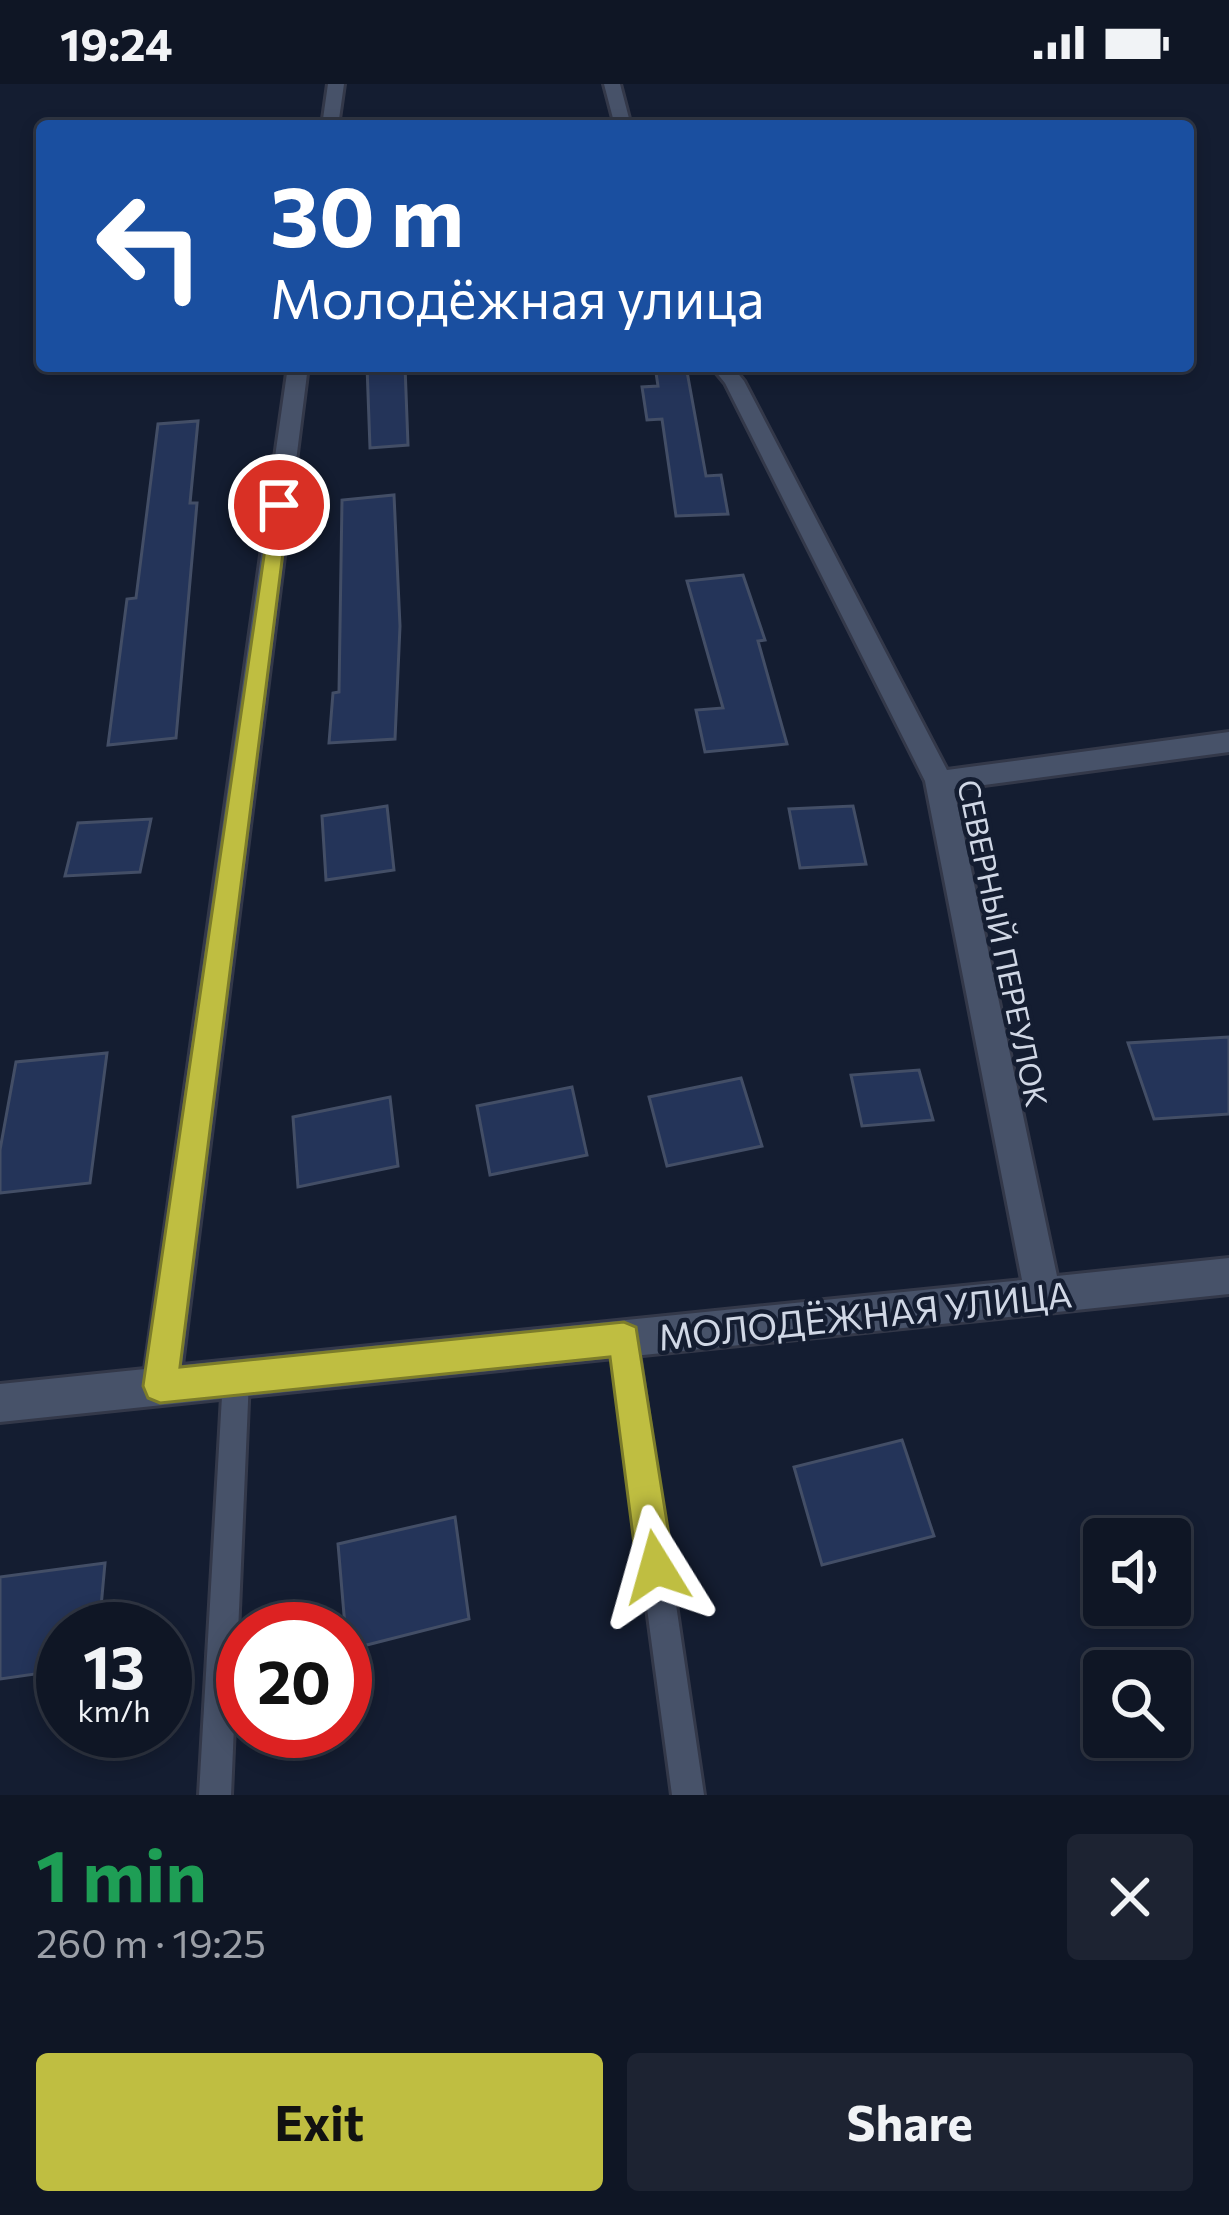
<!DOCTYPE html>
<html lang="en">
<head>
<meta charset="utf-8">
<style>
  :root { --surface:#0f1625; --page:#1d2332; --text:#f1f3f6; --muted:#9b9fa7; --line:#2f3542; --accent:#bfbe41 }
  body { margin:0; font-family:Commissioner,sans-serif; background:var(--page); color:var(--text); height:100vh; display:flex; flex-direction:column; font-size:45px; white-space:nowrap }
  * { box-sizing:border-box; margin:0 }
  p { font-size:39px; color:var(--muted) }
  .icon { flex:none; width:66px; height:66px; fill:none; stroke:currentColor; stroke-width:2; stroke-linecap:round; stroke-linejoin:round }
  .map { position:relative; height:1711px; overflow:hidden }
  .sheet { display:flex; flex-direction:column; background:var(--surface); flex:1 }
  .sheet>* { flex:none }
  .guide { position:absolute; left:36px; top:36px; width:1158px; height:252px; border-radius:12px; box-shadow:0 6px 18px #0003,0 0 0 3px var(--line); background:#1a4fa0; color:#fff; overflow:hidden }
  .buttons { position:absolute; left:1083px; top:1434px; display:grid; gap:24px }
  .buttons a { display:grid; place-items:center; width:108px; height:108px; border-radius:12px; background:var(--surface); box-shadow:0 6px 18px #0003,0 0 0 3px var(--line); font-size:60px }
  .speed { position:absolute; left:36px; top:1518px; display:flex; gap:24px; font-size:60px; font-weight:700; text-align:center }
  .speed>* { display:grid; place-content:center; width:156px; height:156px; border-radius:50%; background:var(--surface); box-shadow:0 6px 18px #0003,0 0 0 3px var(--line); line-height:1 }
  .speed small { font-size:30px; font-weight:400 }
  .speed .limit { border:18px solid #d22; background:#fff; color:#111 }
  .pin { position:absolute; display:grid; place-items:center; width:102px; height:102px; color:#fff; margin:-51px; border:6px solid #fff; border-radius:50%; box-shadow:0 3px 12px #0007 }
  .me { position:absolute; width:132px; margin:-66px; rotate:352deg; stroke-linejoin:round; filter:drop-shadow(0 0 9px #0008) }
  .turn { display:flex; align-items:center; gap:42px; height:252px; padding:0 36px; font-size:54px }
  .turn .icon { width:156px; height:156px; stroke-width:2.5 }
  .turn b { display:block; font-size:84px; line-height:102px }
  .round { display:grid; place-items:center; flex:none; width:126px; height:126px; border-radius:12px; background:var(--page) }
  .overview { display:flex; align-items:center; justify-content:space-between; height:204px; padding:0 36px }
  h1 { font-size:72px; font-weight:700; line-height:90px; color:#1e9e55 }
  .button { display:flex; gap:24px; margin-top:auto; padding:24px 36px }
  .button a { flex:1; height:138px; border-radius:12px; background:var(--accent); color:#111; font-size:48px; font-weight:700; line-height:138px; text-align:center }
  .button a+a { background:var(--page); color:var(--text) }
  .status { display:flex; justify-content:space-between; align-items:center; height:84px; padding:0 60px; background:var(--surface); direction:ltr }
  .status svg { height:33px; fill:currentColor }
  .map>svg:first-child { display:block }
  .building { fill:#243459; stroke:#434e66; stroke-width:3 }
  .lines { fill:none; stroke-linecap:round; stroke-linejoin:round }
  .lane-casing { stroke:#333849; stroke-width:6 }
  .street-casing { stroke:#333849; stroke-width:6 }
  .lane { fill:#475269; fill-rule:evenodd }
  .street { fill:#475269; fill-rule:evenodd }
  .route { fill:#bfbe41; stroke:#7c7c2a; stroke-width:3 }
  .labels { text-anchor:middle; dominant-baseline:central; stroke-width:9; stroke-linejoin:round; paint-order:stroke }
  .street-label { font-size:30px; fill:#d0d7e5; stroke:#141d31 }
  .near-street-label { font-size:36px; fill:#d0d7e5; stroke:#141d31 }
</style>
</head>
<body>
<div class="status"><b>19:24</b><svg viewBox="0 0 49 12"><path d="M0 12V9h3v3zM5 12V6h3v6zM10 12V3h3v9zM15 12V0h3v12zM26 1h20v11H26zM47 4h2v5h-2z"/></svg></div>
<div class="map">
<svg width="1229" height="1711" viewBox="0 0 1229 1711">
  <rect width="100%" height="100%" fill="#141d31"/>
  <!-- building -->
  <path class="building" d="M367 282H405L408 361 370 364Z
    M655 282H686L706 392 721 391 728 430 676 432 662 335 647 336 642 303 658 302Z
    M198 337 190 419H197L176 654 108 661 127 515 136 514 158 340Z
    M394 411 400 542 395 655 329 659 333 609 339 608 342 416Z
    M743 491 765 556 758 557 787 660 705 668 696 626 723 624 687 497Z
    M387 722 394 786 326 796 322 732Z
    M853 722 866 780 800 784 789 725Z
    M151 735 140 788 65 792 78 739Z
    M1229 953V1030L1154 1035 1128 959Z
    M107 969 90 1099 0 1109V1066L16 978Z
    M919 986 933 1036 862 1042 851 991Z
    M741 994 762 1062 667 1082 649 1013Z
    M572 1003 587 1071 490 1091 477 1022Z
    M390 1013 398 1082 298 1103 293 1033Z
    M902 1356 934 1452 822 1481 794 1383Z
    M455 1433 469 1535 347 1566 338 1460Z
    M105 1479 99 1545H63V1586L0 1595V1493Z"/>
  <g class="lines">
    <!-- lane casing -->
    <g class="lane-casing">
      <path id="lane" d="M624 1242 633 1246 637 1255 704 1711H672L611 1255 615 1246Z
        M236 1282 245 1286 249 1295 231 1711H199L223 1295 227 1286Z"/>
    </g>
    <!-- street casing -->
    <g class="street-casing">
      <path id="street" d="M328 0H344L338 42H322Z
        M604 0H620L631 42H615Z
        M288 282H308L182 1281 1022 1196 925 697 725 299 711 282H732L744 297 947 686 1229 648V668L954 705 1057 1192 1229 1174V1210L0 1338V1300L145 1285Z"/>
    </g>
    <!-- lane -->
    <use href="#lane" class="lane"/>
    <!-- street -->
    <use href="#street" class="street"/>
  </g>
  <!-- route -->
  <path class="route" d="M272 417 289 421 180 1283 624 1238 636 1243 674 1483 669 1496 656 1501 643 1496 637 1483 610 1273 160 1319 148 1314 143 1302Z"/>
  <g class="labels">
    <!-- street labels -->
    <g class="street-label">
      <text transform="translate(1004 859) rotate(78)">СЕВЕРНЫЙ ПЕРЕУЛОК</text>
    </g>
    <!-- near-street labels -->
    <g class="near-street-label">
      <text transform="translate(865 1230) rotate(-6)">МОЛОДЁЖНАЯ УЛИЦА</text>
    </g>
  </g>
</svg>
<div class="buttons">
<a><svg class="icon" aria-label="sound" viewBox="0 0 24 24"><path d="M4 9h4l5-4v14l-5-4H4zM17 9q2 3 0 6"/></svg></a>
<a><svg class="icon" aria-label="search" viewBox="0 0 24 24"><circle cx="10" cy="10" r="6"/><path d="M15 15l6 6"/></svg></a>
</div>
<div class="speed"><div>13<small>km/h</small></div><div class="limit">20</div></div>
<div class="pin" style="left:279px;top:421px;background:#d93025"><svg class="icon" aria-label="arrive" viewBox="0 0 24 24"><path d="M6 21V4h12l-3 4 3 4H6"/></svg></div>
<svg class="me" style="left:656px;top:1483px" viewBox="-20 -20 40 40"><path d="M0-17L14 15 0 8-14 15z" fill="#bfbe41" stroke="#fff" stroke-width="4"/></svg>
<div class="guide">
<div class="turn"><svg class="icon" aria-label="left" viewBox="0 0 24 24"><path d="M17 20v-9H6M10 6l-5 5 5 5"/></svg><div><b>30 m</b>Молодёжная улица</div></div>
</div>
</div>
<section class="sheet">
<div class="overview"><div><h1>1 min</h1><p>260 m · 19:25</p></div><a class="round"><svg class="icon" aria-label="close" viewBox="0 0 24 24"><path d="M6 6l12 12M18 6L6 18"/></svg></a></div>
<div class="button"><a>Exit</a><a>Share</a></div>
</section>
</body>
</html>
